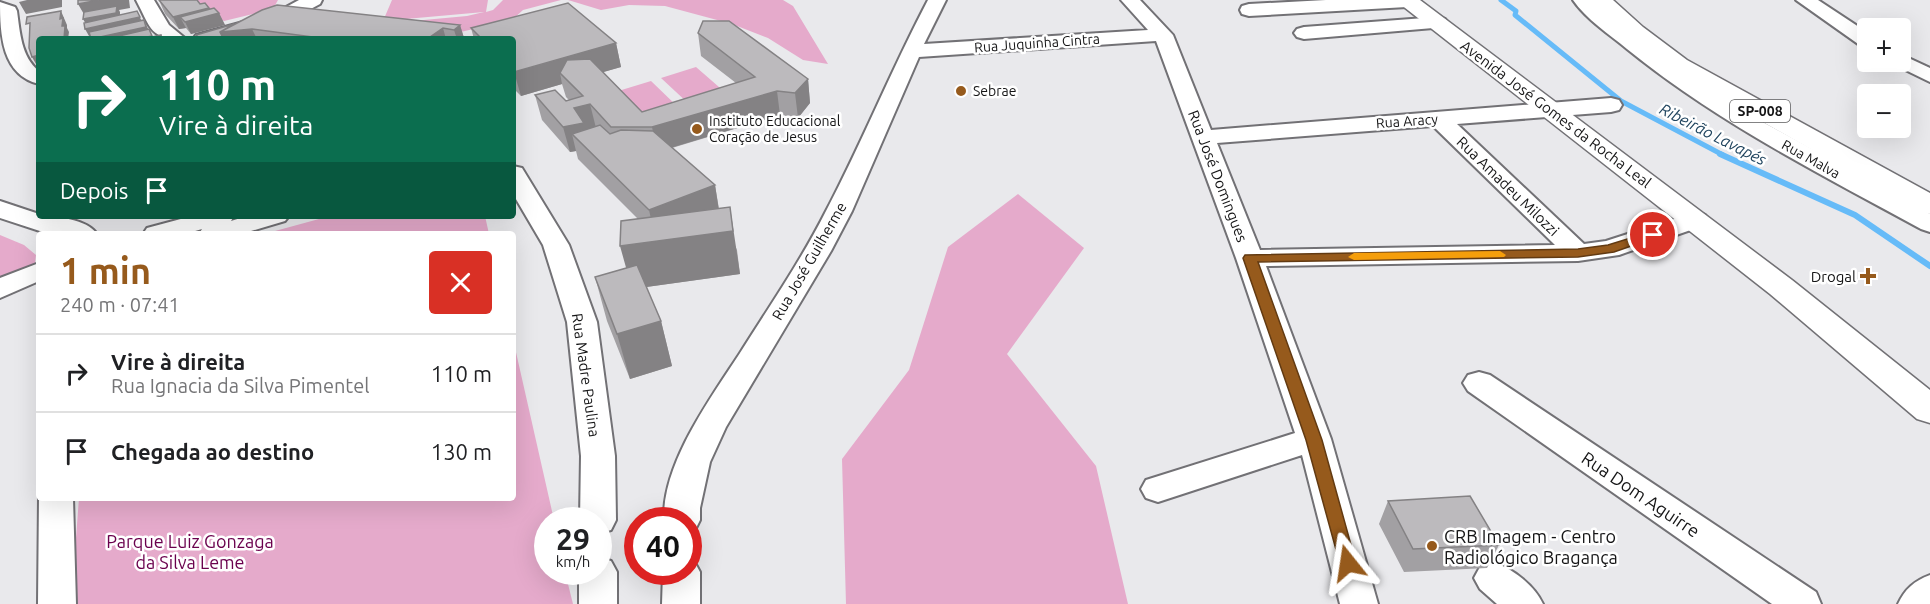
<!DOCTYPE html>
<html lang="pt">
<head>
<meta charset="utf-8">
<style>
  :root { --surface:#fff; --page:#f2f2f2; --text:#202124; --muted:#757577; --line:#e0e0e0; --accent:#965a1c }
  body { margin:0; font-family:Ubuntu,sans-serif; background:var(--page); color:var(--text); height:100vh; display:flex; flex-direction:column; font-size:22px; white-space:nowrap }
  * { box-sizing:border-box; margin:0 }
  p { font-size:20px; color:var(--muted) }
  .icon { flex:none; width:33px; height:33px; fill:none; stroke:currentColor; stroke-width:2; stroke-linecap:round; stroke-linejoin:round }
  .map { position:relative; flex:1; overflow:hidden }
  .details { position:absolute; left:36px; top:231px; width:480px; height:270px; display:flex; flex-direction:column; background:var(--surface); border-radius:6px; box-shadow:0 6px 24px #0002 }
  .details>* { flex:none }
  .hud { position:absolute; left:36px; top:36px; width:480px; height:183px; border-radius:6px; box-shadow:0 6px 24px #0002; background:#0b6e4f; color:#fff; overflow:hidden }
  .tools { position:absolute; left:1857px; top:18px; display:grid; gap:12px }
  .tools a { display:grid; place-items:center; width:54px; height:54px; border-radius:6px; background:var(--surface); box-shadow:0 6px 24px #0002; font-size:30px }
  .speed { position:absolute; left:534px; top:507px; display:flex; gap:12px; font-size:30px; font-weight:700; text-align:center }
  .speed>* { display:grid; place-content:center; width:78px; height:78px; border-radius:50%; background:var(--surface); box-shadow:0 6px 24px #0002; line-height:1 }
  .speed small { font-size:15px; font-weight:400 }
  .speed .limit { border:9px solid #d22; background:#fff; color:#111 }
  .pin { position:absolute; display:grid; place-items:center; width:51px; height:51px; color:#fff; margin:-26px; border:3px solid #fff; border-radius:50%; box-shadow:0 2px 6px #0007 }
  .me { position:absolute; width:66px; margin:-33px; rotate:345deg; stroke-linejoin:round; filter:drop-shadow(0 0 4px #0008) }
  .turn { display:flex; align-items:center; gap:21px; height:126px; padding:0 24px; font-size:27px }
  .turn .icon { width:78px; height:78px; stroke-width:2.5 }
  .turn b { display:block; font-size:42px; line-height:51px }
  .then { display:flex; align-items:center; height:57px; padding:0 24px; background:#0003; gap:12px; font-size:22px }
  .round { display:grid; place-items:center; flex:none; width:63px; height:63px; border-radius:6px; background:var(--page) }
  .head { display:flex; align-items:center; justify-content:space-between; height:102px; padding:0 24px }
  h1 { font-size:36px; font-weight:700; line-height:45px; color:var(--accent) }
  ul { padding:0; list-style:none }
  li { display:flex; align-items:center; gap:18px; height:78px; padding:0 24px; border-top:2px solid var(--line) }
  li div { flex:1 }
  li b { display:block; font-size:22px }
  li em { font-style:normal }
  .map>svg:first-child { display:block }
  .green { fill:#e5aacb }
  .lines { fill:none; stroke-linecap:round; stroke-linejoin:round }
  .stream-far1 { stroke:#66bbf8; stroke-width:5 }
  .stream { stroke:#66bbf8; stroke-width:6 }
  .minor-casing { stroke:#727175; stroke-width:4 }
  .major-casing { stroke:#727175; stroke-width:3 }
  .minor { fill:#fff; fill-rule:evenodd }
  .major { fill:#fff; fill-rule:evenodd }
  .wall { fill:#a2a0a3 }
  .shaded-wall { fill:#848284 }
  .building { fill:#bcbabd; stroke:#848284; stroke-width:1.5 }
  .route { fill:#965a1c; stroke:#623a12; stroke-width:1.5 }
  .slow { fill:#f59e0b }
  .poi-dot { fill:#965a1c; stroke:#fff; stroke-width:2 }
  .labels { text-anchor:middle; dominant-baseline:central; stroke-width:5; stroke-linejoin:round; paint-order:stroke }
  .far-street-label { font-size:14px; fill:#151516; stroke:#fff }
  .far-poi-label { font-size:14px; fill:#151516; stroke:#fff; text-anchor:start }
  .shield { fill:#fff; stroke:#5b5b5c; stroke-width:1.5 }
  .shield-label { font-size:14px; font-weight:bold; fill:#151516 }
  .street-label { font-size:15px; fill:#151516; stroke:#fff }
  .poi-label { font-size:15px; fill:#151516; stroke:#fff; text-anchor:end }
  .water-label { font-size:16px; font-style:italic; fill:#20445e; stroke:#fff }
  .near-street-label { font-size:18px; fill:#151516; stroke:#fff }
  .near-poi-label { font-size:18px; fill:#151516; stroke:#fff; text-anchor:start }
  .near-park-label { font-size:18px; fill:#6a004d; stroke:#fff }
</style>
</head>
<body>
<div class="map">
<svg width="1930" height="604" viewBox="0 0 1930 604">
  <rect width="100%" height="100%" fill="#e9e9ec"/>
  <!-- green -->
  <path class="green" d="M184 0H278L273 9 224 21 183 1Z
    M392 0H488L486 12 493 10 503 0H561L523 10 512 20 452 34 413 21 467 16 484 12 383 21Z
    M568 0H783L793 6 828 64 803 60 768 38 732 24 665 6 629 5 601 10Z
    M696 67 727 94 690 105 661 78Z
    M651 81 679 108 641 119 615 92Z
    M1018 194 1084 248 1007 354 1096 466 1128 604H846L842 459 909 370 948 247Z
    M330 216H485L489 234H264Z
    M0 235 24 245 36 255 35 263 0 279Z
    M513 339 554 520H548V572H565L573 604H71L79 498H513Z"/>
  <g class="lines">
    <!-- stream-far1 -->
    <path class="stream-far1" d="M1501 0 1516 11 1515 15 1621 101 1723 155"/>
    <!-- stream -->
    <path class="stream" d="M1720 154 1855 215 1930 266"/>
    <!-- minor casing -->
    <g class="minor-casing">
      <path id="minor" d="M136 0H154L169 25 186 39C149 39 152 30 136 0Z
        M299 0H322L320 4C278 27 240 39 193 39L196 35 275 13Z
        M928 0H946L924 44 1148 30 1121 0H1140L1173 35 1211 130 1611 98 1619 100 1622 105 1619 110 1611 112 1457 124 1584 244 1606 241 1696 212 1705 215 1709 220 1705 225 1619 255 1578 261 1266 266 1331 439 1378 604H1340L1302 455 1158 502 1146 498 1141 489 1146 480 1295 433 1236 258 1156 41 919 57 852 211 831 251 726 427 710 462 700 508V520L695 530 688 532V520H664C662 464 710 399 740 353 769 307 800 262 825 213 862 143 891 70 928 0ZM1433 126 1555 245 1260 250 1217 143Z
        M1326 0H1416V1L1414 5 1407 7 1249 16 1242 14 1240 10 1242 6 1249 4Z
        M1573 0H1593L1666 60 1741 110 1930 214V232L1921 229C1820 174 1717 122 1627 49 1609 34 1586 19 1573 0Z
        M1796 0H1818L1868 33V48L1861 46Z
        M0 2 15 7 17 11C20 32 21 57 39 71V84C2 75 0 35 0 2Z
        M1438 17 1445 19 1448 23 1445 27 1304 39 1297 37 1294 33 1297 29 1304 27Z
        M1900 54 1930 68V82L1893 64 1891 62H1900Z
        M513 166 522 168 569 245 597 322 615 456 616 520 611 530 598 534V520H580L581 456 567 322 543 245 513 194Z
        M0 201 39 214V216C56 216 87 219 97 234L46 233 0 218Z
        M192 216H234L231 221 247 216H289L285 221 241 234H199L202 229 185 234H143L147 228Z
        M39 263V281L0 298V278Z
        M1479 372 1490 375 1816 592 1821 604H1772L1468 391 1463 383 1468 375Z
        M39 497 73 498 76 604H38Z
        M598 557 611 561 617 572V604H579V572H598Z
        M688 559 694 561 700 572V604H662L663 572H688Z
        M1493 562C1513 569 1534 585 1543 604H1497L1480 589 1474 578 1480 567Z
        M1930 575V604H1898C1905 589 1914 581 1930 575Z"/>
    </g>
    <!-- major casing -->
    <g class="major-casing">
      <path id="major" d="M1395 0H1420L1792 280 1930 390V423L1917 419 1770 294Z
        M1590 0H1613L1643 27 1687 60 1930 193V214L1920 211 1671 70 1627 37Z"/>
    </g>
    <!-- minor -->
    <use href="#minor" class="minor"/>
    <!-- major -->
    <use href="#major" class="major"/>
  </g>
  <!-- wall -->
  <path class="wall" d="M159 0 200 4 219 13 225 25 191 34 186 28 179 29 165 14Z
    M234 24 460 25 464 38 463 39H198L196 35Z
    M471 28 616 43 621 67 603 72 642 112 736 83 701 56 698 33 808 79 810 103 798 118 780 115 672 148 715 185 719 209 737 250 740 274 646 287 661 321 672 366 630 379 607 321 595 277 626 268 638 219 578 159 576 151 570 152 542 120 535 95 566 101 569 100 566 97 562 84 521 96 513 88V39H474Z
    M1388 501 1499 545 1487 568 1404 572 1379 524Z"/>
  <!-- shaded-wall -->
  <path class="shaded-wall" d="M27 0H62V7L26 14 19 2Z
    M99 0H129L130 8 119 10 120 12V20L87 26 83 19 85 16 78 4Z
    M209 8 213 15 219 13 225 25 191 34 185 22 180 17 186 28 179 29 173 17Z
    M61 11 67 25V28L69 32 68 39H64L60 19Z
    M137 11 143 24 89 36 85 29Z
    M144 20 150 33 124 39H91Z
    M460 25 464 38 463 39H457L454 30Z
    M443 28 446 39H427Z
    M252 29 257 39H220V32Z
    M616 43 621 67 569 82 560 73 562 84 521 96 514 72Z
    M39 55V63L36 64 32 57Z
    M808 79 810 103 798 118 795 93Z
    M777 91 780 115 657 152 652 127Z
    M590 104 596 128 572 134 576 151 570 152 563 127 574 108Z
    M715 185 719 211 655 237 649 210Z
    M730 207 740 274 632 289 620 246Z
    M661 321 672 366 630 379 617 334Z"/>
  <!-- building -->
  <path class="building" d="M78 0H99L78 4Z
    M159 0H197L200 4 205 3 209 8 173 17Z
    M568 3 616 43 514 72 513 71V39H482L471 28Z
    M277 5 460 25 454 30 443 28 427 39H328L252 29 220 32 262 10Z
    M117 6 116 13 83 19 84 12Z
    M214 8 219 13 185 22 180 17Z
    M61 11 60 19 63 18 62 26H65L64 39H39V55L32 57 29 48 30 23 26 24 27 17Z
    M137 11 140 17 85 29 84 23Z
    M144 20 146 27 91 39 89 32Z
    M703 21H729L808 79 795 93 777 91 652 127H611L590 104 574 108 584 123 563 127 535 95 555 90 566 101 583 96 560 73 567 60 590 59 642 112 755 77 698 33Z
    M234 24 220 32 223 38 220 39H200L196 35Z
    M149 29 152 36 138 39H106Z
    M161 35 162 39H144Z
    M600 125 610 134 621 130 653 131 715 185 649 210 572 134Z
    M730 207 733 231 620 246 621 221Z
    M637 265 661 321 617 334 595 277Z
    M1470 496 1499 545 1413 549 1388 501Z"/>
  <!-- route -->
  <path class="route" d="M1653 231 1659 235 1657 237 1614 252 1578 257 1258 262 1322 440 1356 563 1354 568 1348 570 1341 568 1306 440 1243 258 1245 255 1578 249 1608 245Z"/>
  <!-- slow -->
  <path class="slow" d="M1500 251 1506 255 1504 257 1354 260 1348 257 1354 253Z"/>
  <!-- markers -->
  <g class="poi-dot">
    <circle cx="961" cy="91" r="6"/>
    <circle cx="697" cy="129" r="6"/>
    <path d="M1865 267h6v6h6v6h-6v6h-6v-6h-6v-6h6z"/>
    <circle cx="1432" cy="546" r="6"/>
  </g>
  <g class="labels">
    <!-- far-street labels -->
    <g class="far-street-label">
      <text transform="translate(1037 43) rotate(-4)">Rua Juquinha Cintra</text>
      <text transform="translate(1407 121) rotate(-4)">Rua Aracy</text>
      <text transform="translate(1811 159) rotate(29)">Rua Malva</text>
    </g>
    <!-- far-poi labels -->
    <g class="far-poi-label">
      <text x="973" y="91">Sebrae</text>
      <text x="709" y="121">Instituto Educacional<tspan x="709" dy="16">Coração de Jesus</tspan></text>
    </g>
    <!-- shield labels -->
    <rect class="shield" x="1730" y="100" width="60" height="22" rx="4.5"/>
    <g class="shield-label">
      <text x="1760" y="111">SP-008</text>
    </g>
    <!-- street labels -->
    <g class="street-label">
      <text transform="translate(1556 114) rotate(37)">Avenida José Gomes da Rocha Leal</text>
      <text transform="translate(1218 176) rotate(69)">Rua José Domingues</text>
      <text transform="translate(1508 186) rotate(44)">Rua Amadeu Milozzi</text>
      <text transform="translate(809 261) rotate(-60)">Rua José Guilherme</text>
      <text transform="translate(586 375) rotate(82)">Rua Madre Paulina</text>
    </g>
    <!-- poi labels -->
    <g class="poi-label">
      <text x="1856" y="276">Drogal</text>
    </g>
    <!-- water labels -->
    <g class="water-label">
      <text transform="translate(1713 134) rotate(27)">Ribeirão Lavapés</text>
    </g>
    <!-- near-street labels -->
    <g class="near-street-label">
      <text transform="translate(1641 494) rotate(34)">Rua Dom Aguirre</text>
    </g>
    <!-- near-poi labels -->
    <g class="near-poi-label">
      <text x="1444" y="536">CRB Imagem - Centro<tspan x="1444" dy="21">Radiológico Bragança</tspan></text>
    </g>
    <!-- near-park labels -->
    <g class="near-park-label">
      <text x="190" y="541">Parque Luiz Gonzaga<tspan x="190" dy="21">da Silva Leme</tspan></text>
    </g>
  </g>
</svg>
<div class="tools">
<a>+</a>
<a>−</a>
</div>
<div class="speed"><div>29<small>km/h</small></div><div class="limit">40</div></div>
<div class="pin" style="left:1653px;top:235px;background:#d93025"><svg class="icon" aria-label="arrive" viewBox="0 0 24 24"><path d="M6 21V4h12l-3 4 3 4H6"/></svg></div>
<svg class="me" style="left:1348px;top:563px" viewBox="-20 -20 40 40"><path d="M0-17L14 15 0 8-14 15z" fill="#965a1c" stroke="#fff" stroke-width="4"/></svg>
<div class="hud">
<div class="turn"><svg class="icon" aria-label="right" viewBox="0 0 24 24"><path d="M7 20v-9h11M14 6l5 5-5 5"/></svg><div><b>110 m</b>Vire à direita</div></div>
<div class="then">Depois<svg class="icon" aria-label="arrive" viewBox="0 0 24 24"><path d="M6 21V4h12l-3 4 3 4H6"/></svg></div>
</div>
<section class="details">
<div class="head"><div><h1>1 min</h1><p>240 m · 07:41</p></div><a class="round" style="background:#d93025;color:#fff"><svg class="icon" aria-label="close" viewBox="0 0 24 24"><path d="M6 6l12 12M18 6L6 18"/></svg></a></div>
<ul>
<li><svg class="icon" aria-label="right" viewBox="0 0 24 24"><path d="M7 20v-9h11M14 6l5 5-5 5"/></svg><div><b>Vire à direita</b><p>Rua Ignacia da Silva Pimentel</p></div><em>110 m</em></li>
<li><svg class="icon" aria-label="arrive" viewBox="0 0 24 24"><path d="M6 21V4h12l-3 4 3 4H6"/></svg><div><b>Chegada ao destino</b></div><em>130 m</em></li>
</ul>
</section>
</div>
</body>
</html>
